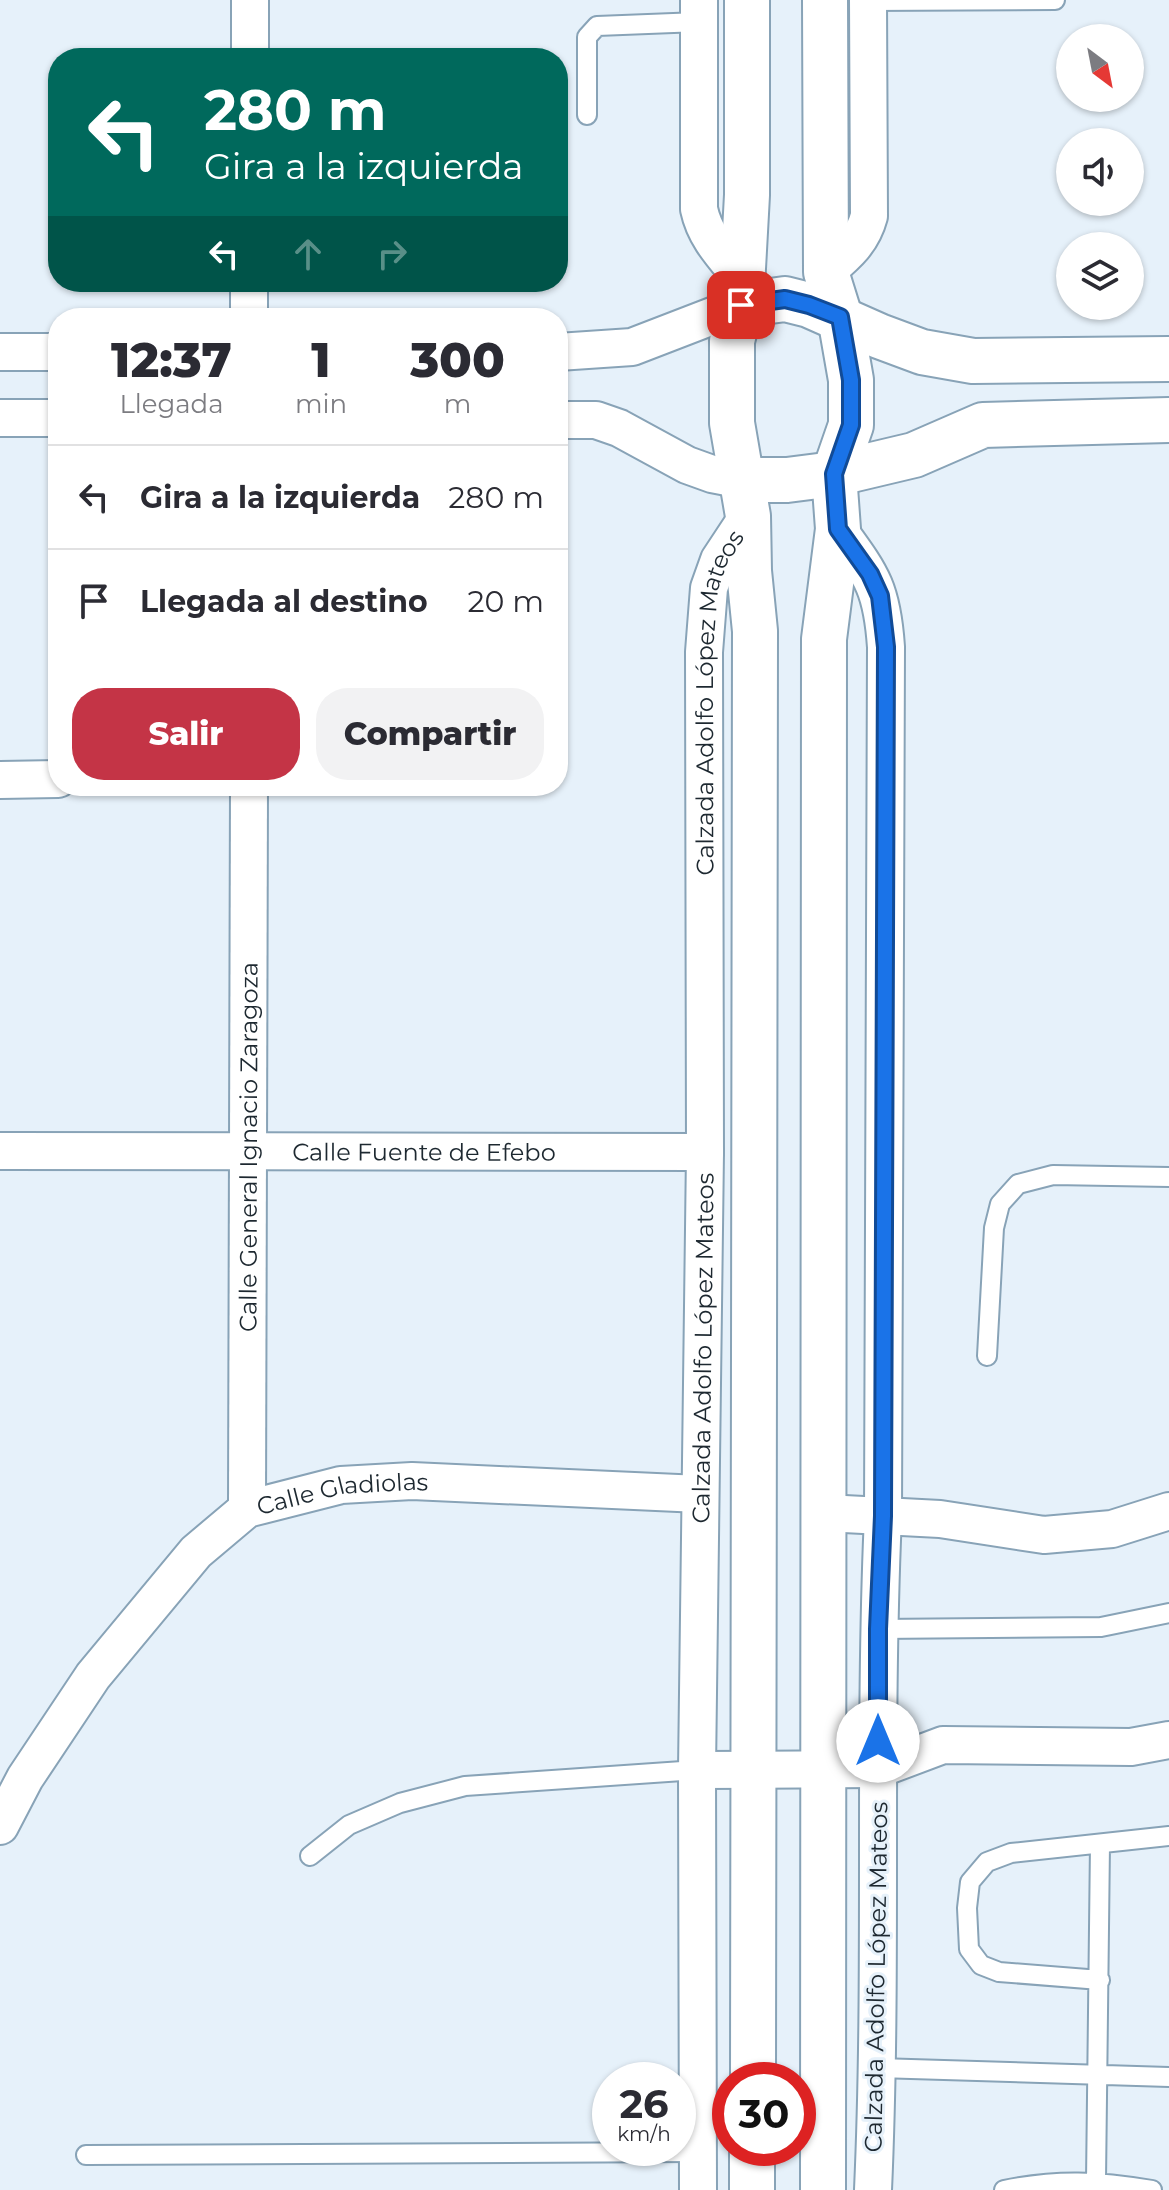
<!DOCTYPE html>
<html lang="es">
<head>
<meta charset="utf-8">
<style>
  :root { --surface:#fff; --page:#f2f2f3; --text:#2b2b33; --muted:#7c7c81; --line:#e1e1e2; --accent:#c43446 }
  body { margin:0; font-family:Montserrat,sans-serif; background:var(--page); color:var(--text); height:100vh; display:flex; flex-direction:column; font-size:30px; white-space:nowrap }
  * { box-sizing:border-box; margin:0 }
  p { font-size:26px; color:var(--muted) }
  .icon { flex:none; width:44px; height:44px; fill:none; stroke:currentColor; stroke-width:2; stroke-linecap:round; stroke-linejoin:round }
  .map { position:relative; flex:1; overflow:hidden }
  .sheet { position:absolute; left:48px; top:308px; width:520px; height:488px; display:flex; flex-direction:column; background:var(--surface); border-radius:32px; box-shadow:0 2px 6px #0004 }
  .sheet>* { flex:none }
  .hud { position:absolute; left:48px; top:48px; width:520px; height:244px; border-radius:32px; box-shadow:0 2px 6px #0004; background:#00695c; color:#fff; overflow:hidden }
  .needle { width:52px; rotate:148deg }
  .tools { position:absolute; left:1056px; top:24px; display:grid; gap:16px }
  .tools a { display:grid; place-items:center; width:88px; height:88px; border-radius:50%; background:var(--surface); box-shadow:0 2px 6px #0004; font-size:40px }
  .speed { position:absolute; left:592px; top:2062px; display:flex; gap:16px; font-size:40px; font-weight:700; text-align:center }
  .speed>* { display:grid; place-content:center; width:104px; height:104px; border-radius:50%; background:var(--surface); box-shadow:0 2px 6px #0004; line-height:1 }
  .speed small { font-size:20px; font-weight:400 }
  .speed .limit { border:12px solid #d22; background:#fff; color:#111 }
  .pin { position:absolute; display:grid; place-items:center; width:68px; height:68px; color:#fff; margin:-34px; border-radius:16px; box-shadow:0 4px 12px #0006 }
  .me { position:absolute; width:88px; margin:-44px; rotate:0deg; stroke-linejoin:round; filter:drop-shadow(0 0 6px #0008) }
  .turn { display:flex; align-items:center; gap:28px; height:168px; padding:0 24px; font-size:36px }
  .turn .icon { width:104px; height:104px; stroke-width:2.5 }
  .turn b { display:block; font-size:56px; line-height:68px }
  .lanes { display:flex; align-items:center; height:76px; padding:0 24px; background:#0003; justify-content:center; gap:40px; direction:ltr }
  .lanes .off { opacity:.35 }
  .eta { display:flex; justify-content:space-evenly; align-items:center; height:136px; text-align:center }
  .eta b { font-size:48px; font-weight:800; line-height:56px }
  .action { display:flex; gap:16px; margin-top:auto; padding:16px 24px }
  .action a { flex:1; height:92px; border-radius:32px; background:var(--accent); color:#fff; font-size:32px; font-weight:800; line-height:92px; text-align:center }
  .action a+a { background:var(--page); color:var(--text) }
  ul { padding:0; list-style:none }
  li { display:flex; align-items:center; gap:24px; height:104px; padding:0 24px; border-top:2px solid var(--line) }
  li div { flex:1 }
  li b { display:block; font-size:30px }
  li em { font-style:normal }
  .map>svg:first-child { display:block }
  .lines { fill:none; stroke-linecap:round; stroke-linejoin:round }
  .lane-casing { stroke:#88a3b7; stroke-width:22 }
  .street-casing { stroke:#88a3b7; stroke-width:40 }
  .secondary-casing { stroke:#88a3b7; stroke-width:48 }
  .primary-casing { stroke:#88a3b7; stroke-width:48 }
  .lane { stroke:#fff; stroke-width:18 }
  .street { stroke:#fff; stroke-width:36 }
  .secondary { stroke:#fff; stroke-width:44 }
  .primary { stroke:#fff; stroke-width:44 }
  .route-casing { stroke:#114b97; stroke-width:20 }
  .route { stroke:#1a73e8; stroke-width:14 }
  .labels { text-anchor:middle; dominant-baseline:central; stroke-width:6; stroke-linejoin:round; paint-order:stroke }
  .street-label { font-size:24px; fill:#1d2830; stroke:#e6f1fa }
</style>
</head>
<body>
<div class="map">
<svg width="1169" height="2190" viewBox="0 0 1169 2190">
  <rect width="100%" height="100%" fill="#e6f1fa"/>
  <g class="lines">
    <!-- lane casing -->
    <g class="lane-casing">
      <path id="lane" d="M868 1 1055 0
        M587 115V37L597 26 699 22
        M987 1356 994 1228 1000 1204 1018 1184 1053 1175 1169 1177
        M878 1629 1101 1627 1169 1613
        M310 1856 349 1825 400 1803 465 1786 697 1770
        M1100 1980 999 1972 981 1965 969 1949 967 1908 970 1882 987 1862 1011 1853 1169 1836
        M878 2068 1169 2077
        M86 2155 697 2152
        M1096 2181 1100 1844
        M1004 2190C1058 2179 1098 2181 1152 2190"/>
    </g>
    <!-- street casing -->
    <g class="street-casing">
      <g id="street">
        <path d="M699 0V209C705 237 723 255 741 277"/>
        <path d="M250 58V0"/>
        <path d="M826 272C846 255 862 242 869 216L868 0"/>
        <path d="M249 318V282"/>
        <path d="M0 352H58"/>
        <path d="M558 352 632 347 741 305"/>
        <path d="M0 418H58"/>
        <path d="M558 420H596L619 428 687 465 712 474 743 480"/>
        <path d="M838 529C872 576 882 588 886 647L883 1516C873 1740 883 1965 873 2190"/>
        <path d="M0 780 58 779"/>
        <path id="s1" d="M0 1151 705 1152"/>
        <path id="s2" d="M247 1509 249 786"/>
        <path d="M825 1513 940 1519 1044 1535 1112 1529 1169 1511"/>
        <path d="M697 1770 879 1769 943 1745 1131 1747 1169 1740"/>
        <path id="s3" d="M0 1826 25 1778 93 1676 196 1552 247 1509 341 1485 412 1481 700 1494"/>
        <path id="s4" d="M698 2190 697 1770 705 1152 704 652 709 588 719 560 748 516"/>
      </g>
    </g>
    <!-- secondary casing -->
    <g class="secondary-casing">
      <path id="secondary" d="M741 305 785 299 809 305 879 336 922 352 973 361 1169 359
        M743 480H787L834 474 914 455 983 425 1169 420"/>
    </g>
    <!-- primary casing -->
    <g class="primary-casing">
      <path id="primary" d="M747 0V195L741 305 732 341V423L748 516 749 571 755 631 753 2080
        M752 2190V2148
        M823 2190 824 639 838 529 834 474 851 425V380L840 317 826 272 825 0"/>
    </g>
    <!-- lane -->
    <use href="#lane" class="lane"/>
    <!-- street -->
    <use href="#street" class="street"/>
    <!-- secondary -->
    <use href="#secondary" class="secondary"/>
    <!-- primary -->
    <use href="#primary" class="primary"/>
  </g>
  <g class="lines">
    <!-- route casing -->
    <g class="route-casing">
      <path id="route" d="M741 305 785 299 809 305 840 317 851 380V425L834 474 838 529 870 574 880 596 886 647 883 1516 878 1629V1741"/>
    </g>
    <!-- route -->
    <use href="#route" class="route"/>
  </g>
  <g class="labels">
    <!-- street labels -->
    <g class="street-label">
      <text stroke="none"><textPath href="#s4" startOffset="1490">Calzada Adolfo López Mateos</textPath></text>
      <text stroke="none"><textPath href="#s2" startOffset="362">Calle General Ignacio Zaragoza</textPath></text>
      <text stroke="none"><textPath href="#s1" startOffset="424">Calle Fuente de Efebo</textPath></text>
      <text stroke="none"><textPath href="#s4" startOffset="842">Calzada Adolfo López Mateos</textPath></text>
      <text stroke="none"><textPath href="#s3" startOffset="502">Calle Gladiolas</textPath></text>
      <text transform="translate(876 1977) rotate(-89)">Calzada Adolfo López Mateos</text>
    </g>
  </g>
</svg>
<div class="tools">
<a><svg class="needle" viewBox="-14 -14 28 28"><path d="M0-13l5 13h-10z" fill="#e53935"/><path d="M0 13l5-13h-10z" fill="#7c7c81"/></svg></a>
<a><svg class="icon" aria-label="sound" viewBox="0 0 24 24"><path d="M4 9h4l5-4v14l-5-4H4zM17 9q2 3 0 6"/></svg></a>
<a><svg class="icon" aria-label="layers" viewBox="0 0 24 24"><path d="M12 4l9 5-9 5-9-5zM3 14l9 5 9-5"/></svg></a>
</div>
<div class="speed"><div>26<small>km/h</small></div><div class="limit">30</div></div>
<div class="pin" style="left:741px;top:305px;background:#d93025"><svg class="icon" aria-label="arrive" viewBox="0 0 24 24"><path d="M6 21V4h12l-3 4 3 4H6"/></svg></div>
<svg class="me" style="left:878px;top:1741px" viewBox="-20 -20 40 40"><circle r="19" fill="#fff"/><path d="M0-13L10 11 0 6-10 11z" fill="#1a73e8"/></svg>
<div class="hud">
<div class="turn"><svg class="icon" aria-label="left" viewBox="0 0 24 24"><path d="M17 20v-9H6M10 6l-5 5 5 5"/></svg><div><b>280 m</b>Gira a la izquierda</div></div>
<div class="lanes"><svg class="icon" aria-label="left" viewBox="0 0 24 24"><path d="M17 20v-9H6M10 6l-5 5 5 5"/></svg><svg class="icon off" aria-label="ahead" viewBox="0 0 24 24"><path d="M12 20V5M6 11l6-6 6 6"/></svg><svg class="icon off" aria-label="right" viewBox="0 0 24 24"><path d="M7 20v-9h11M14 6l5 5-5 5"/></svg></div>
</div>
<section class="sheet">
<div class="eta">
<div><b>12:37</b><p>Llegada</p></div>
<div><b>1</b><p>min</p></div>
<div><b>300</b><p>m</p></div>
</div>
<ul>
<li><svg class="icon" aria-label="left" viewBox="0 0 24 24"><path d="M17 20v-9H6M10 6l-5 5 5 5"/></svg><div><b>Gira a la izquierda</b></div><em>280 m</em></li>
<li><svg class="icon" aria-label="arrive" viewBox="0 0 24 24"><path d="M6 21V4h12l-3 4 3 4H6"/></svg><div><b>Llegada al destino</b></div><em>20 m</em></li>
</ul>
<div class="action"><a>Salir</a><a>Compartir</a></div>
</section>
</div>
</body>
</html>
